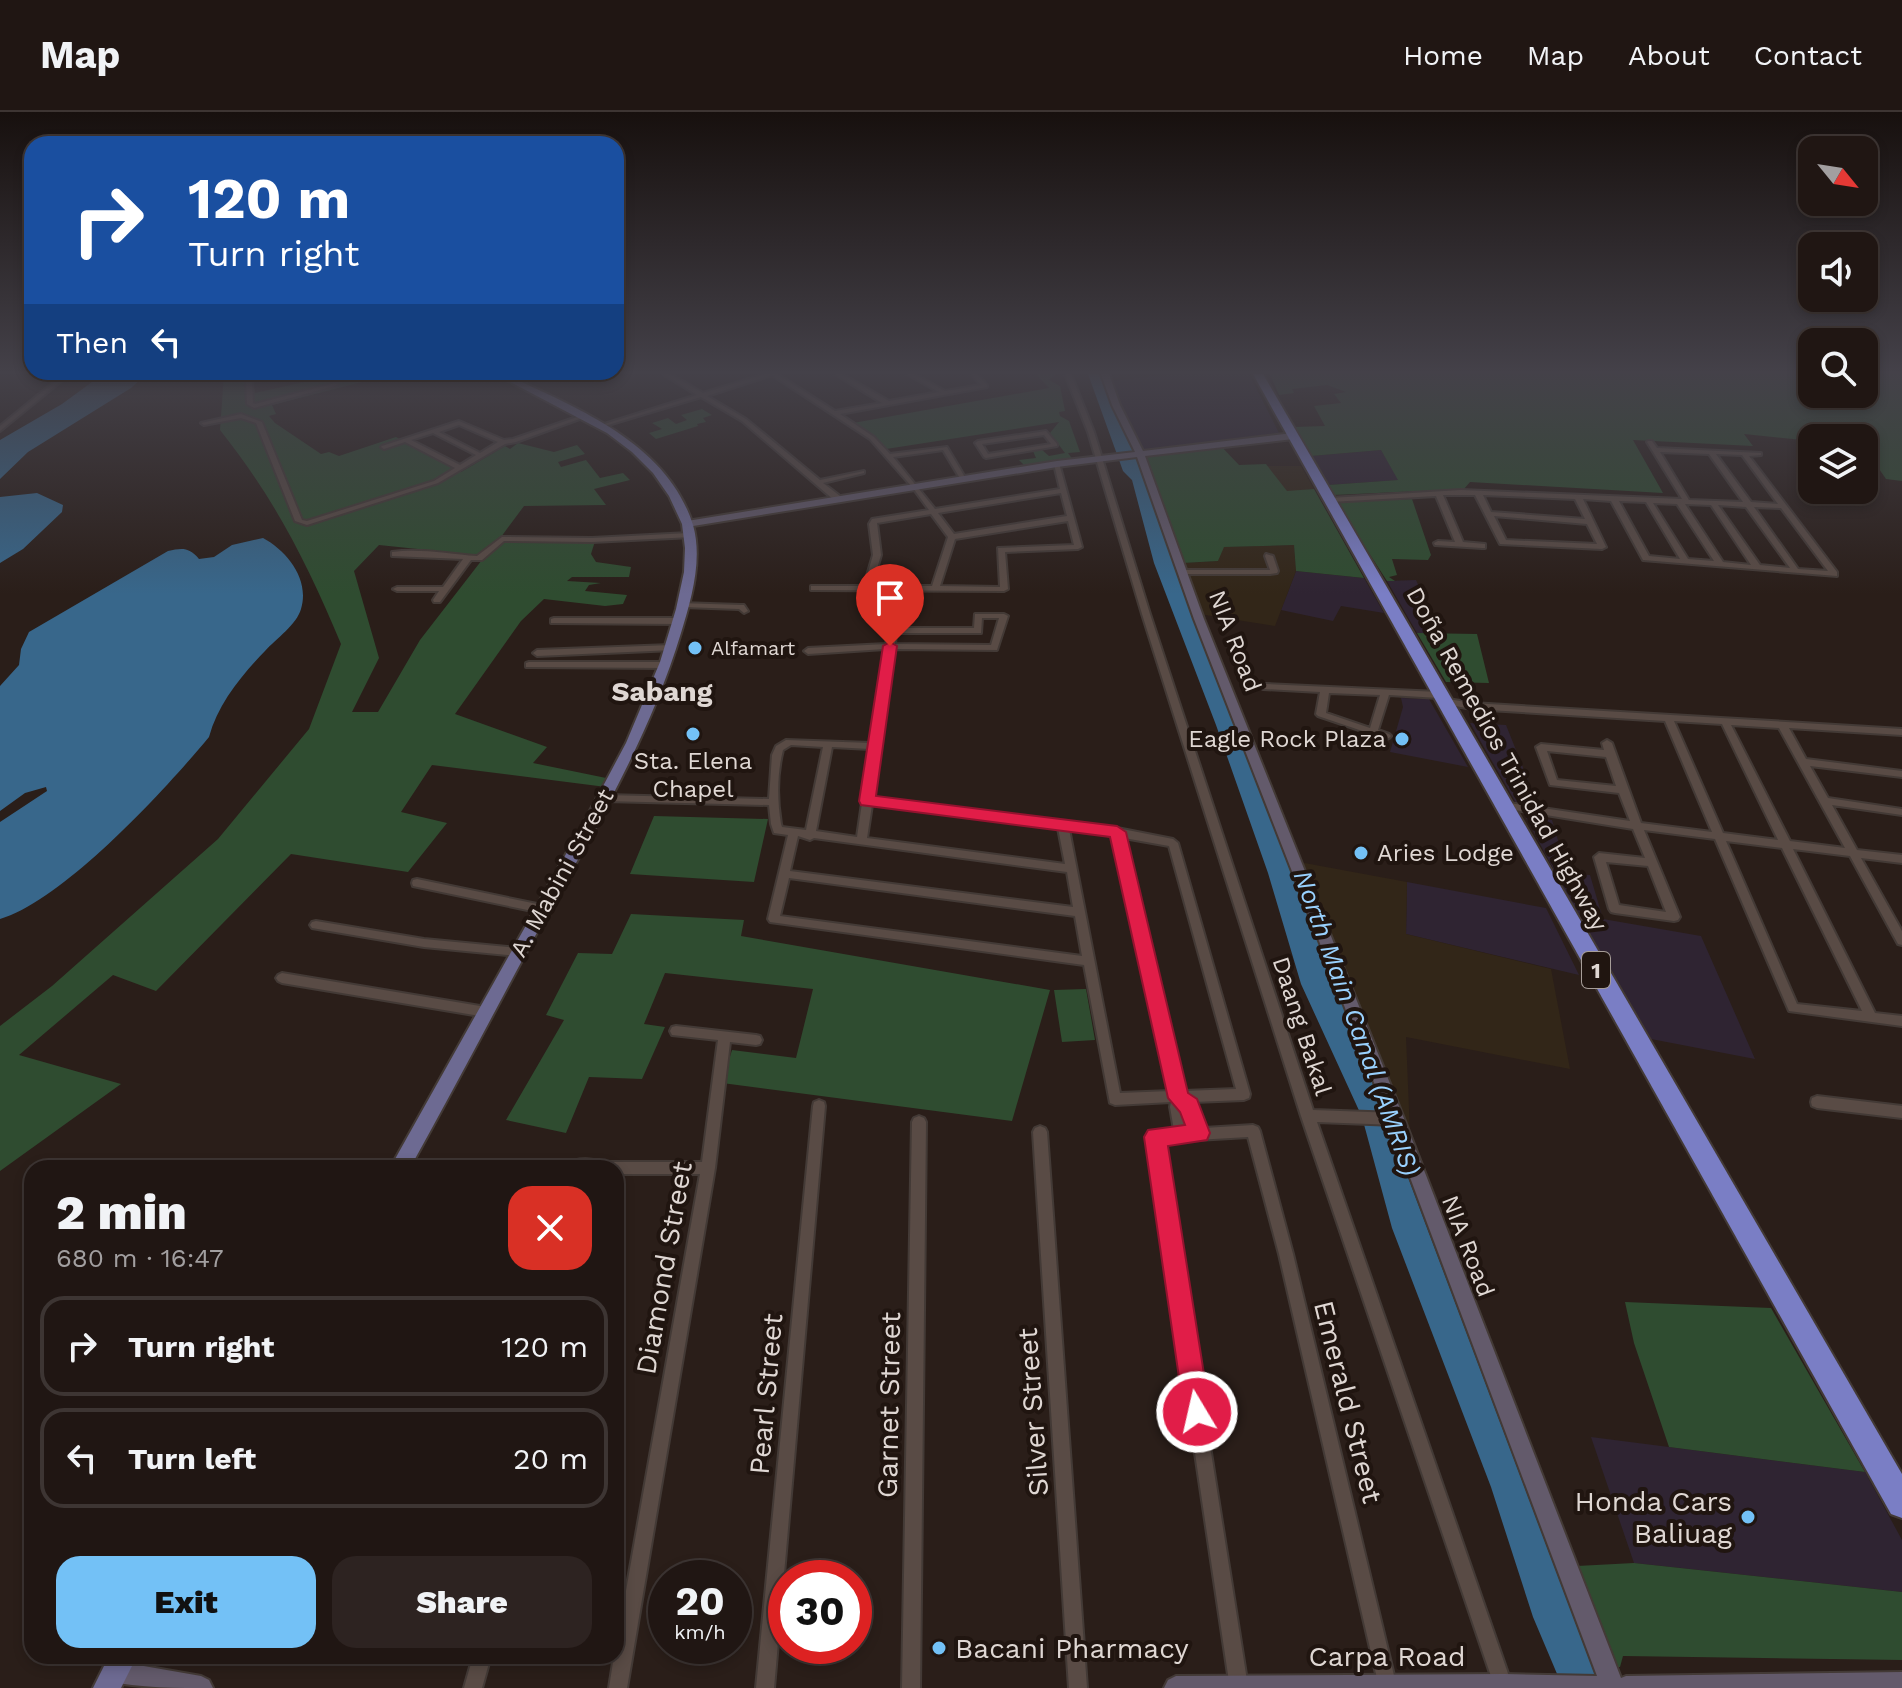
<!DOCTYPE html>
<html lang="en">
<head>
<meta charset="utf-8">
<style>
  :root { --surface:#201613; --page:#2d2321; --text:#f1f3f6; --muted:#a29fa0; --line:#3d3533; --accent:#73c1f6 }
  body { margin:0; font-family:"Work Sans",sans-serif; background:var(--page); color:var(--text); height:100vh; display:flex; flex-direction:column; font-size:30px; white-space:nowrap }
  * { box-sizing:border-box; margin:0 }
  p { font-size:26px; color:var(--muted) }
  .icon { flex:none; width:44px; height:44px; fill:none; stroke:currentColor; stroke-width:2; stroke-linecap:round; stroke-linejoin:round }
  .map { position:relative; flex:1; overflow:hidden }
  .drawer { position:absolute; left:24px; top:1048px; width:600px; height:504px; display:flex; flex-direction:column; background:var(--surface); border-radius:24px; box-shadow:0 4px 12px #0003,0 0 0 2px var(--line) }
  .drawer>* { flex:none }
  .top-card { position:absolute; left:24px; top:24px; width:600px; height:244px; border-radius:24px; box-shadow:0 4px 12px #0003,0 0 0 2px var(--line); background:#1a4fa0; color:#fff; overflow:hidden }
  .needle { width:52px; rotate:120deg }
  .controls { position:absolute; left:1798px; top:24px; display:grid; gap:16px }
  .controls a { display:grid; place-items:center; width:80px; height:80px; border-radius:16px; background:var(--surface); box-shadow:0 4px 12px #0003,0 0 0 2px var(--line); font-size:40px }
  .speed { position:absolute; left:648px; top:1448px; display:flex; gap:16px; font-size:40px; font-weight:700; text-align:center }
  .speed>* { display:grid; place-content:center; width:104px; height:104px; border-radius:50%; background:var(--surface); box-shadow:0 4px 12px #0003,0 0 0 2px var(--line); line-height:1 }
  .speed small { font-size:20px; font-weight:400 }
  .speed .limit { border:12px solid #d22; background:#fff; color:#111 }
  .pin { position:absolute; display:grid; place-items:center; width:68px; height:68px; color:#fff; margin:-82px -34px; border-radius:50% 50% 50% 0; rotate:-45deg; box-shadow:0 0 8px #0007 }
  .pin .icon { rotate:45deg }
  .me { position:absolute; width:88px; margin:-44px; rotate:351deg; stroke-linejoin:round; filter:drop-shadow(0 0 6px #0008) }
  .turn { display:flex; align-items:center; gap:28px; height:168px; padding:0 32px; font-size:36px }
  .turn .icon { width:104px; height:104px; stroke-width:2.5 }
  .turn b { display:block; font-size:56px; line-height:68px }
  .then { display:flex; align-items:center; height:76px; padding:0 32px; background:#0003; gap:16px; font-size:30px }
  .round { display:grid; place-items:center; flex:none; width:84px; height:84px; border-radius:24px; background:var(--page) }
  .summary { display:flex; align-items:center; justify-content:space-between; height:136px; padding:0 32px }
  h1 { font-size:48px; font-weight:800; line-height:60px }
  .action { display:flex; gap:16px; margin-top:auto; padding:16px 32px }
  .action a { flex:1; height:92px; border-radius:24px; background:var(--accent); color:#111; font-size:32px; font-weight:800; line-height:92px; text-align:center }
  .action a+a { background:var(--page); color:var(--text) }
  ul { padding:0; list-style:none }
  li { display:flex; align-items:center; gap:24px; height:100px; margin:0 16px 12px; padding:0 16px; border:4px solid var(--line); border-radius:24px }
  li div { flex:1 }
  li b { display:block; font-size:30px }
  li em { font-style:normal }
  header { display:flex; align-items:center; gap:48px; box-sizing:border-box; height:112px; padding:0 40px; background:var(--surface); border-bottom:2px solid var(--line) }
  header strong { font-size:38px }
  nav { display:flex; gap:44px; margin-inline-start:auto; font-size:28px }
  .map>svg:first-child { display:block }
  .commercial { fill:#2f2432 }
  .industrial { fill:#322618 }
  .green { fill:#2f4c30; fill-rule:evenodd }
  .water { fill:#38678b }
  .lines { fill:none; stroke-linecap:round; stroke-linejoin:round }
  .street-casing { stroke:#433a36; stroke-width:4 }
  .secondary-casing { stroke:#433a36; stroke-width:4 }
  .primary-casing { stroke:#433a36; stroke-width:4 }
  .highway-casing { stroke:#433a36; stroke-width:4 }
  .street { fill:#594b45; fill-rule:evenodd }
  .secondary { fill:#635a6b; fill-rule:evenodd }
  .primary { fill:#6d6a92; fill-rule:evenodd }
  .highway { fill:#7a7ec5; fill-rule:evenodd }
  .route { fill:#e11d48; stroke:#92132f; stroke-width:2 }
  .poi-dot { fill:#73c1f6; stroke:#201510; stroke-width:3 }
  .labels { text-anchor:middle; dominant-baseline:central; stroke-width:8; stroke-linejoin:round; paint-order:stroke }
  .far-poi-label { font-size:20px; fill:#dfd7d3; stroke:#201510; text-anchor:start }
  .shield { fill:#201510; stroke:#a69d98; stroke-width:2 }
  .shield-label { font-size:22px; font-weight:bold; fill:#dfd7d3 }
  .street-label { font-size:24px; fill:#dfd7d3; stroke:#201510 }
  .poi-label { font-size:24px; fill:#dfd7d3; stroke:#201510; text-anchor:end }
  .water-label { font-size:26px; font-style:italic; fill:#99d1fe; stroke:#201510 }
  .quarter-label { font-size:28px; font-weight:bold; fill:#dfd7d3; stroke:#201510 }
  .near-street-label { font-size:28px; fill:#dfd7d3; stroke:#201510 }
  .near-poi-label { font-size:28px; fill:#dfd7d3; stroke:#201510; text-anchor:end }
</style>
</head>
<body>
<header>
<strong>Map</strong>
<nav><a>Home</a><a>Map</a><a>About</a><a>Contact</a></nav>
</header>
<div class="map">
<svg width="1902" height="1576" viewBox="0 0 1902 1576">
  <rect width="100%" height="100%" fill="#2a1e19"/>
  <!-- commercial -->
  <path class="commercial" d="M1178 262H1249L1279 321 1141 338 1110 269Z
    M1381 338 1399 368 1328 373 1311 344Z
    M1296 459 1364 466 1384 501 1341 494 1333 509 1281 498Z
    M1416 468 1440 522 1417 521 1387 469Z
    M1401 586 1429 587 1468 655 1390 640 1403 595Z
    M1470 611 1506 613 1538 693 1516 691Z
    M1525 704 1552 708 1568 762 1590 763 1603 807 1701 824 1755 947 1651 927 1579 805Z
    M1407 770 1546 796 1579 863 1406 822Z
    M1591 1325 1865 1360 1902 1428V1480L1634 1451Z"/>
  <!-- industrial -->
  <path class="industrial" d="M1267 354H1301L1314 377 1287 380Z
    M1294 433 1296 459 1275 514 1199 502 1183 451 1218 449 1223 435Z
    M1299 750 1407 770 1406 822 1551 857 1570 957 1406 925 1410 1021Z"/>
  <!-- green -->
  <path class="green" d="M224 262H266L252 266 255 281 331 264 337 268 354 262H393L272 293 276 302 269 304 275 311 321 342 329 340 339 344 396 325 461 360 505 334 510 337 518 331 554 340 577 333 585 342 558 350 561 355 586 348 600 366 623 361 630 368 594 377 606 393 524 394 501 425 596 426 591 442 596 450 631 455 629 465H572L567 469 601 471 589 473 585 479 627 483 623 492 605 494 544 487 521 509 455 602 547 635 533 651 611 667 606 675 432 653 401 700 447 711 408 760 291 742 156 879 113 863 19 943 121 972 0 1059V914L52 874 218 727 309 617 341 532C307 451 275 387 220 318ZM379 433 485 444 420 528 378 600H352L379 546 354 459Z
    M1036 262H1055L1049 268 1060 274 1065 299 1059 300 1060 304 1069 309 1080 340 1068 341 1073 348 1026 355 1019 348 1036 346 1033 339 1041 337 1049 344 1065 341 1050 321 1059 310 886 337 853 311 1049 276Z
    M1270 262H1812V282H1864V262H1902V369L1886 367 1864 335V326H1812V329L1744 322 1753 334 1633 328 1663 381 1470 370 1464 377 1333 383 1328 373 1398 368 1381 338 1311 344 1294 315 1325 314 1314 294 1341 291 1334 282 1346 280 1327 273 1292 277 1294 281 1279 283Z
    M702 297 712 303 703 306 706 310 697 312 698 314 656 327 649 321 662 317 652 311 668 306 676 312 687 308 681 303Z
    M1219 332 1239 353 1266 352 1287 379 1314 377 1364 466 1296 459 1294 433 1224 435 1218 449 1183 451 1145 343Z
    M1412 387 1431 443 1428 448 1392 447 1397 463 1389 465 1395 469H1387L1336 390Z
    M1417 521 1477 522 1489 571 1446 570Z
    M654 704 768 707 754 770 630 762Z
    M631 802 744 808 741 824 1050 878 1012 1009 722 971 732 938 796 946 813 877 665 861 644 912 665 915 642 967 589 965 566 1021 506 1008 564 908 546 903 578 841 612 842Z
    M1086 877 1095 928 1062 930 1054 878Z
    M1625 1190 1771 1196 1865 1360 1669 1335 1634 1231Z
    M1634 1451 1902 1480V1548L1623 1544 1620 1555H1614L1577 1454Z"/>
  <!-- water -->
  <path class="water" d="M103 262H146L131 276 28 340 0 367V328L62 292Z
    M1088 262H1102L1139 349 1600 1576H1563L1533 1505 1491 1375 1392 1116 1362 1005 1301 872 1268 761 1216 613 1154 451 1132 368 1123 359Z
    M37 381 63 393 62 400 23 437 0 451V385Z
    M263 426C287 439 310 467 301 497 297 512 276 527 265 539 241 564 218 592 209 625 165 678 64 788 0 807V710L47 679 46 675 25 681 0 699V574L19 553 21 537 29 520 168 439C182 436 189 435 199 447L214 445 232 433Z"/>
  <g class="lines">
    <!-- street casing -->
    <g class="street-casing">
      <path id="street" d="M64 262H70L0 319V314Z
        M250 262H256L252 268 253 291 255 292 335 271 338 273 254 296 247 292 246 268Z
        M663 262H670L703 281 765 262H777L835 299 882 291 835 262H842L889 289 939 280 907 262H914L945 279 981 273 971 262H977L987 273V275L840 302 874 325 890 342 947 335 966 367 965 368H961L943 338 893 345 935 397 1060 377 1054 352 1059 351 1082 435 1078 437 1005 440 1008 477 1004 479 811 478V474H864L873 443 869 412 872 407 929 398 913 376 870 327 772 263 707 284 746 307 820 368 864 359V361L823 371 840 384V388H834L742 309 701 285 598 316V314L697 283ZM1061 381 1067 404 954 422 938 401ZM931 402 948 425 932 474H872L881 443 877 411ZM1068 409 1074 433 998 436 1000 475 940 474 955 427Z
        M1065 262H1071L1094 320 1150 502 1313 998 1396 1001 1401 1003 1403 1007 1401 1011 1396 1013 1317 1010 1513 1576H1495L1301 1004 1142 502 1088 320Z
        M241 302 262 310 302 408 307 409 434 369 455 356 405 330 384 337 381 335 382 334 459 309 504 328 513 327 580 304 585 305 516 330 505 332 438 371 307 413 295 409 256 311 241 306 204 313 201 311ZM459 313 498 330 480 341 439 320ZM433 321 476 343 460 353 411 328Z
        M1046 319 1057 332V334L986 346 984 345 975 331 978 329ZM1044 323 1051 332 988 342 982 332Z
        M1648 329H1652L1657 336 1761 341V343L1749 344 1837 460V464L1643 448 1611 389 1583 387 1606 435 1602 437 1500 432 1475 383H1443L1463 430 1485 432V436H1482L1435 433 1434 431 1438 429 1455 430 1436 384 1330 390 1326 388 1330 386 1461 378 1682 387 1647 330ZM1660 340 1709 342 1743 390 1689 388ZM1716 342 1742 343 1778 392 1751 390ZM1483 383 1575 387 1585 407 1491 400ZM1619 389 1646 390 1680 447 1649 444ZM1653 391 1677 392 1714 449 1688 447ZM1685 392 1711 393 1751 453 1723 450ZM1718 393 1746 395 1790 456 1760 453ZM1754 395 1781 396 1828 459 1798 457ZM1494 404 1587 412 1597 432 1506 428Z
        M689 421 693 423 692 425 592 430 504 429 482 448H471L440 490H434L433 488 439 479H397L393 477 397 475H443L463 447 392 444V440C420 436 449 442 477 444L502 425 592 426Z
        M1266 442 1273 444 1278 459 1277 461 1270 462H1183L1179 460 1183 458H1270L1265 444Z
        M680 491 741 493H744L748 499 744 501 739 497 683 495H680Z
        M893 493H896L900 495 897 516H974L975 502H1004L1008 504 997 538 894 537 873 686 1117 716 1173 727 1178 731 1250 982 1249 986 1244 988 1193 990 1204 1016 1253 1013 1258 1015 1260 1019 1293 1142 1397 1576 1379 1575 1279 1142 1248 1025 1162 1030 1248 1575 1230 1576 1148 1025 1150 1021 1174 1018 1170 995 1171 990 1115 993 1110 991 1084 853 770 810 768 807 788 723 774 721 771 712 769 693 605 689 600 686 605 683 769 687 772 643 776 634 786 628 871 631 885 537 808 542 804 539 808 536 886 532ZM982 506H999L991 533 895 532 896 521H981ZM791 633 823 635 806 718 782 715 781 712C777 688 777 661 783 638ZM832 635 870 637 857 725 816 719ZM872 693 1058 716 1065 752 867 726ZM1069 717 1113 724 1171 979 1120 981ZM798 724 810 728 814 726 1067 760 1073 795 790 759ZM1124 726 1169 734 1236 977 1184 979ZM789 766 1075 804 1082 844 780 804ZM1183 997 1184 998 1191 1017H1187Z
        M554 506H678L682 509 678 512 551 511V507Z
        M671 533 674 534V538L537 544 533 541 537 538Z
        M529 550H666L670 553 666 556 526 555V551Z
        M1266 572 1439 580 1444 583 1439 586 1389 583 1378 618 1389 622 1391 624 1389 626 1386 627 1318 604 1316 602 1320 580 1263 577V573ZM1329 581 1380 583 1370 616 1326 601Z
        M1442 586 1472 591 1902 617V623L1789 616 1806 647 1902 659V665L1810 654 1828 686 1902 697V703L1832 693 1857 738 1902 743V751L1861 746 1902 819V833L1898 832 1850 744 1793 737 1875 901 1902 904V914L1789 899 1715 727 1644 718 1680 805 1678 808 1674 809 1615 801 1611 800 1609 797 1594 745 1599 741 1645 746 1633 717 1502 696 1497 693 1502 690 1630 709 1619 681 1550 673 1536 635 1541 632 1604 638 1602 631 1607 628 1612 631 1641 711 1712 720 1665 609 1472 597 1439 591 1437 589ZM1674 609 1722 612 1778 728 1723 721ZM1731 613 1779 616 1845 736 1790 729ZM1547 639 1606 645 1616 674 1557 668ZM1726 729 1782 736 1862 899 1797 892ZM1606 750 1648 754 1666 800 1619 793Z
        M417 767 542 793 546 794 548 797 546 800 542 801 413 774 412 771 413 768Z
        M316 809 424 827 518 836 522 837 524 840 522 843 518 844 424 835 312 816 310 813 312 810Z
        M282 861 486 895 490 897 492 900 490 903 486 905 282 871 278 869 276 866 278 863Z
        M676 914 756 923 760 924 762 928 760 932 756 933 730 930 715 1056 627 1576H609L614 1544H616V1535L700 1062H616V1056H559L561 1052C575 1047 588 1045 602 1050H702L718 928 672 923 670 919 672 915Z
        M1817 984 1902 994V1006L1817 996 1812 994 1811 990 1812 986Z
        M819 988 824 990 825 994 774 1576H756L813 994 814 990Z
        M919 1004 924 1006 926 1010 920 1576H902L912 1010 914 1006Z
        M1040 1014 1045 1016 1047 1020 1087 1576H1069L1033 1020 1035 1016Z
        M473 1544H491L482 1576H464Z"/>
    </g>
    <!-- secondary casing -->
    <g class="secondary-casing">
      <path id="secondary" d="M1101 262H1109L1120 293 1143 339 1293 321 1297 324 1293 327 1145 344 1204 507 1403 1004 1621 1566 1626 1564 1902 1560V1576H1164L1168 1568 1176 1564 1504 1562 1597 1564 1387 1004 1194 507 1137 345 1057 355 687 415 682 412 687 409 1057 349 1135 340 1112 293Z
        M115 1549 201 1564 209 1568 213 1576C179 1576 138 1576 107 1569L103 1561 107 1553Z"/>
    </g>
    <!-- primary casing -->
    <g class="primary-casing">
      <path id="primary" d="M495 262H505C576 296 667 330 693 413 703 448 691 488 681 521 648 630 589 727 534 826 493 903 452 980 410 1056H390L585 708 626 631 660 550 676 497 684 460 685 436 682 412 669 384 653 361 632 340 607 321Z
        M109 1544H137L121 1576H93Z"/>
    </g>
    <!-- highway casing -->
    <g class="highway-casing">
      <path id="highway" d="M1253 262H1263L1902 1362V1406L1891 1402Z"/>
    </g>
    <!-- street -->
    <use href="#street" class="street"/>
    <!-- secondary -->
    <use href="#secondary" class="secondary"/>
    <!-- primary -->
    <use href="#primary" class="primary"/>
    <!-- highway -->
    <use href="#highway" class="highway"/>
  </g>
  <!-- sky -->
  <linearGradient id="sky" x2="0" y2="1"><stop stop-color="#17100e"/><stop offset="0.54" stop-color="#444149"/><stop offset="1" stop-color="#444149" stop-opacity="0"/></linearGradient>
  <rect width="1902" height="482" fill="url(#sky)"/>
  <!-- route -->
  <path class="route" d="M890 530 897 534 876 684 1117 714 1126 720 1188 981 1197 987 1210 1021 1207 1028 1168 1034 1210 1300 1206 1309 1197 1313 1188 1309 1184 1300 1144 1025 1148 1018 1185 1013 1180 1000 1168 986 1110 725 861 693 859 689 883 534Z"/>
  <!-- markers -->
  <g class="poi-dot">
    <circle cx="695" cy="536" r="8"/>
    <circle cx="693" cy="622" r="8"/>
    <circle cx="1402" cy="627" r="8"/>
    <circle cx="1361" cy="741" r="8"/>
    <circle cx="1748" cy="1405" r="8"/>
    <circle cx="939" cy="1536" r="8"/>
  </g>
  <g class="labels">
    <!-- far-poi labels -->
    <g class="far-poi-label">
      <text x="711" y="536">Alfamart</text>
    </g>
    <!-- shield labels -->
    <rect class="shield" x="1582" y="840" width="28" height="36" rx="6"/>
    <g class="shield-label">
      <text x="1596" y="858">1</text>
    </g>
    <!-- street labels -->
    <g class="street-label">
      <text transform="translate(1235 529) rotate(69)">NIA Road</text>
      <text transform="translate(1507 647) rotate(61)">Doña Remedios Trinidad Highway</text>
      <text transform="translate(562 761) rotate(-61)">A. Mabini Street</text>
      <text transform="translate(1302 914) rotate(72)">Daang Bakal</text>
      <text transform="translate(1468 1134) rotate(69)">NIA Road</text>
    </g>
    <!-- poi labels -->
    <g class="poi-label">
      <text x="1386" y="627">Eagle Rock Plaza</text>
      <text x="693" y="649" text-anchor="middle">Sta. Elena<tspan x="693" dy="28">Chapel</tspan></text>
      <text x="1377" y="741" text-anchor="start">Aries Lodge</text>
    </g>
    <!-- water labels -->
    <g class="water-label">
      <text transform="translate(1357 911) rotate(70)">North Main Canal (AMRIS)</text>
    </g>
    <!-- quarter labels -->
    <g class="quarter-label">
      <text x="662" y="579">Sabang</text>
    </g>
    <!-- near-street labels -->
    <g class="near-street-label">
      <text transform="translate(664 1156) rotate(-80)">Diamond Street</text>
      <text transform="translate(766 1282) rotate(-85)">Pearl Street</text>
      <text transform="translate(1348 1290) rotate(76)">Emerald Street</text>
      <text transform="translate(889 1293) rotate(-89)">Garnet Street</text>
      <text transform="translate(1033 1300) rotate(-94)">Silver Street</text>
      <text x="1387" y="1544">Carpa Road</text>
    </g>
    <!-- near-poi labels -->
    <g class="near-poi-label">
      <text x="1732" y="1389">Honda Cars<tspan x="1732" dy="32">Baliuag</tspan></text>
      <text x="955" y="1536" text-anchor="start">Bacani Pharmacy</text>
    </g>
  </g>
</svg>
<div class="controls">
<a><svg class="needle" viewBox="-14 -14 28 28"><path d="M0-13l5 13h-10z" fill="#e53935"/><path d="M0 13l5-13h-10z" fill="#a29fa0"/></svg></a>
<a><svg class="icon" aria-label="sound" viewBox="0 0 24 24"><path d="M4 9h4l5-4v14l-5-4H4zM17 9q2 3 0 6"/></svg></a>
<a><svg class="icon" aria-label="search" viewBox="0 0 24 24"><circle cx="10" cy="10" r="6"/><path d="M15 15l6 6"/></svg></a>
<a><svg class="icon" aria-label="layers" viewBox="0 0 24 24"><path d="M12 4l9 5-9 5-9-5zM3 14l9 5 9-5"/></svg></a>
</div>
<div class="speed"><div>20<small>km/h</small></div><div class="limit">30</div></div>
<div class="pin" style="left:890px;top:534px;background:#d93025"><svg class="icon" aria-label="arrive" viewBox="0 0 24 24"><path d="M6 21V4h12l-3 4 3 4H6"/></svg></div>
<svg class="me" style="left:1197px;top:1300px" viewBox="-20 -20 40 40"><circle r="17" fill="#e11d48" stroke="#fff" stroke-width="3"/><path d="M0-11L8 9 0 5-8 9z" fill="#fff"/></svg>
<div class="top-card">
<div class="turn"><svg class="icon" aria-label="right" viewBox="0 0 24 24"><path d="M7 20v-9h11M14 6l5 5-5 5"/></svg><div><b>120 m</b>Turn right</div></div>
<div class="then">Then<svg class="icon" aria-label="left" viewBox="0 0 24 24"><path d="M17 20v-9H6M10 6l-5 5 5 5"/></svg></div>
</div>
<section class="drawer">
<div class="summary"><div><h1>2 min</h1><p>680 m · 16:47</p></div><a class="round" style="background:#d93025;color:#fff"><svg class="icon" aria-label="close" viewBox="0 0 24 24"><path d="M6 6l12 12M18 6L6 18"/></svg></a></div>
<ul>
<li><svg class="icon" aria-label="right" viewBox="0 0 24 24"><path d="M7 20v-9h11M14 6l5 5-5 5"/></svg><div><b>Turn right</b></div><em>120 m</em></li>
<li><svg class="icon" aria-label="left" viewBox="0 0 24 24"><path d="M17 20v-9H6M10 6l-5 5 5 5"/></svg><div><b>Turn left</b></div><em>20 m</em></li>
</ul>
<div class="action"><a>Exit</a><a>Share</a></div>
</section>
</div>
</body>
</html>
